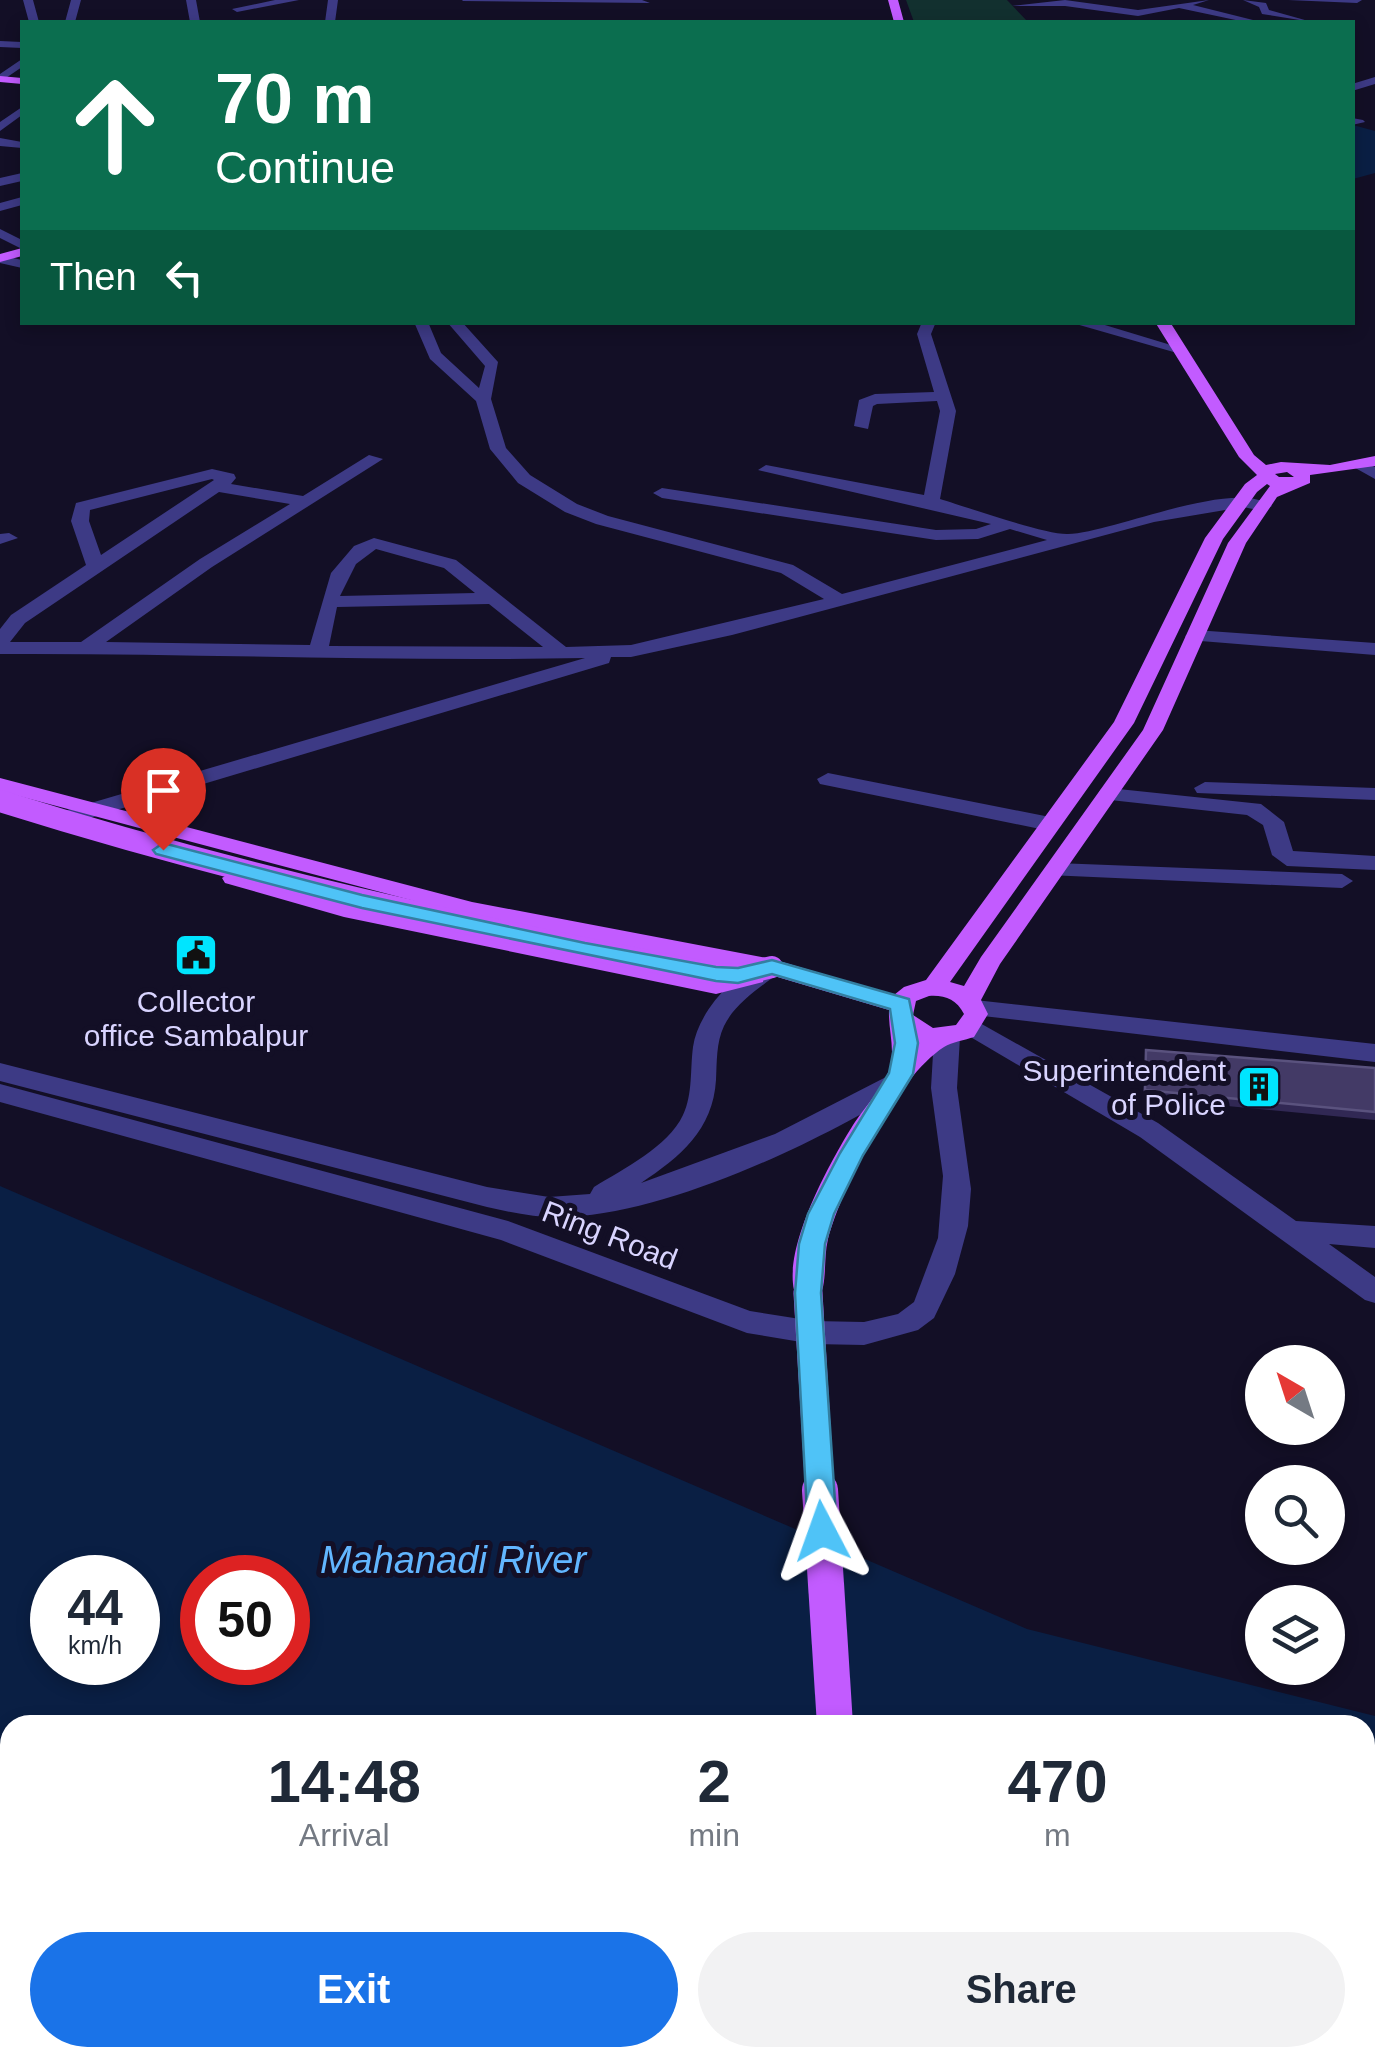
<!DOCTYPE html>
<html lang="en">
<head>
<meta charset="utf-8">
<style>
  :root { --surface:#fff; --page:#f2f2f3; --text:#1f2937; --muted:#747a83; --accent:#1a73e8 }
  body { margin:0; font-family:Helvetica,sans-serif; background:var(--page); color:var(--text); height:100vh; display:flex; flex-direction:column; font-size:38px; white-space:nowrap }
  * { box-sizing:border-box; margin:0 }
  p { font-size:32px; color:var(--muted) }
  .icon { flex:none; width:55px; height:55px; fill:none; stroke:currentColor; stroke-width:2; stroke-linecap:round; stroke-linejoin:round }
  .map { position:relative; flex:1; overflow:hidden }
  .details { position:absolute; left:0px; top:1715px; width:1375px; height:352px; display:flex; flex-direction:column; background:var(--surface); border-radius:30px 30px 0 0; box-shadow:0 5px 15px #0003 }
  .details>* { flex:none }
  .hud { position:absolute; left:20px; top:20px; width:1335px; height:305px; border-radius:0px; box-shadow:0 5px 15px #0003; background:#0b6e4f; color:#fff; overflow:hidden }
  .needle { width:65px; rotate:321deg }
  .fabs { position:absolute; left:1245px; top:1345px; display:grid; gap:20px }
  .fabs a { display:grid; place-items:center; width:100px; height:100px; border-radius:50%; background:var(--surface); box-shadow:0 5px 15px #0003; font-size:50px }
  .speed { position:absolute; left:30px; top:1555px; display:flex; gap:20px; font-size:50px; font-weight:700; text-align:center }
  .speed>* { display:grid; place-content:center; width:130px; height:130px; border-radius:50%; background:var(--surface); box-shadow:0 5px 15px #0003; line-height:1 }
  .speed small { font-size:25px; font-weight:400 }
  .speed .limit { border:15px solid #d22; background:#fff; color:#111 }
  .pin { position:absolute; display:grid; place-items:center; width:85px; height:85px; color:#fff; margin:-102px -42px; border-radius:50% 50% 50% 0; rotate:-45deg; box-shadow:0 0 10px #0007 }
  .pin .icon { rotate:45deg }
  .me { position:absolute; width:110px; margin:-55px; rotate:356deg; stroke-linejoin:round; filter:drop-shadow(0 0 8px #0008) }
  .turn { display:flex; align-items:center; gap:35px; height:210px; padding:0 30px; font-size:45px }
  .turn .icon { width:130px; height:130px; stroke-width:2.5 }
  .turn b { display:block; font-size:70px; line-height:85px }
  .then { display:flex; align-items:center; height:95px; padding:0 30px; background:#0003; gap:20px; font-size:38px }
  .eta { display:flex; justify-content:space-evenly; align-items:center; height:170px; text-align:center }
  .eta b { font-size:60px; font-weight:600; line-height:70px }
  .primary-button { display:flex; gap:20px; margin-top:auto; padding:20px 30px }
  .primary-button a { flex:1; height:115px; border-radius:60px; background:var(--accent); color:#fff; font-size:40px; font-weight:600; line-height:115px; text-align:center }
  .primary-button a+a { background:var(--page); color:var(--text) }
  .map>svg:first-child { display:block }
  .green { fill:#12302f }
  .water { fill:#0a1f44; fill-rule:evenodd }
  .lines { fill:none; stroke-linecap:round; stroke-linejoin:round }
  .minor { fill:#3d3a85; fill-rule:evenodd }
  .major { fill:#c25bff; fill-rule:evenodd }
  .major-bridge-far2 { stroke:#c25bff; stroke-width:22 }
  .major-bridge-far1 { stroke:#c25bff; stroke-width:29 }
  .major-bridge { stroke:#c25bff; stroke-width:36 }
  .wall { fill:#312854 }
  .building { fill:#433a66; stroke:#5a527e; stroke-width:2.5 }
  .route { fill:#4fc3f7; stroke:#337fa1; stroke-width:2.5 }
  .labels { text-anchor:middle; dominant-baseline:central; stroke-width:10; stroke-linejoin:round; paint-order:stroke }
  .poi-label { font-size:30px; fill:#d9d4ff; stroke:#130f26 }
  .street-label { font-size:30px; fill:#d9d4ff; stroke:#130f26 }
  .near-water-label { font-size:38px; font-style:italic; fill:#62b6ff; stroke:#130f26 }
</style>
</head>
<body>
<div class="map">
<svg width="1375" height="2066" viewBox="0 0 1375 2066">
  <rect width="100%" height="100%" fill="#130f26"/>
  <!-- green -->
  <path class="green" d="M906 0H1007L1028 22H914Z"/>
  <!-- water -->
  <path class="water" d="M1353 125 1375 131V173L1353 179Z
    M0 1186 1027 1629 1375 1716V2066H0ZM52 1578H138V1662H52ZM202 1578H288V1662H202ZM10 1725H1365V2058H10Z"/>
  <g class="lines">
    <!-- minor -->
    <path class="minor" d="M23 0H33L39 22H29Z
      M71 0H81L75 22H65Z
      M186 0H196L200 22H190Z
      M275 0H299L237 12 232 9Z
      M328 0H338L335 22H325Z
      M642 0 650 3 462 1 463 0Z
      M1065 0 1138 10 1209 0 1193 5 1261 22H1245L1179 8 1138 16 1065 6H1012Z
      M1243 0 1266 3 1269 10 1312 22 1262 14 1259 7Z
      M1288 0H1362L1357 3Z
      M0 41 22 42V48L0 47Z
      M22 59V67L0 82V74Z
      M1375 77V84L1352 91V84Z
      M22 107V115L0 131V122Z
      M1352 118 1363 120 1365 122 1352 125Z
      M0 138 22 142V148L0 146Z
      M22 173V181L0 186V178Z
      M22 197V205L0 211V203Z
      M0 229 22 240V249L0 238Z
      M0 255 22 260V268L0 263Z
      M414 322H428L441 353 479 388 485 366 447 322H462L498 362 491 399 506 448 530 475 577 504 608 516 793 565 842 594 1047 540 1010 529 978 539 936 540 662 498 653 493 662 488 936 530 976 529 991 524 758 470 766 465 924 495 940 411 937 401 877 404 873 406 868 429 854 426 859 400 875 394 934 392 917 334 922 322H936L931 334 956 411 940 499C967 507 1045 535 1068 534 1113 533 1234 477 1272 506L1263 511 1243 507 1154 522 732 635 631 657H611L609 663 83 820H67L64 815 67 810 585 658C390 662 195 653 0 654V629L11 615 86 565 71 521 76 503 212 469 234 474 236 478 231 484 303 496 369 455 383 459 212 567 106 642 310 645 331 573 354 546 374 538 456 560 566 647 631 645 824 599 781 573 596 524 565 512 518 483 490 449 476 401 430 359ZM212 479 214 480 101 555 89 521 90 510ZM219 492 290 504 200 559 81 642H10L25 623ZM376 549 444 568 475 593 340 596 356 564ZM489 604 543 647 329 646 337 607Z
      M1069 322H1095L1184 349 1177 353Z
      M1358 460 1375 467V479L1350 465Z
      M0 534 9 533 18 538 0 544Z
      M1195 630 1375 643V655L1188 640 1185 636Z
      M828 773 1050 817 1061 824 1050 831 820 784 817 779Z
      M1205 782 1375 788V800L1197 793 1194 788Z
      M1109 788 1261 804 1284 822 1293 851 1375 856V870L1287 866 1272 855 1263 825 1247 815 1101 799 1098 794 1101 789Z
      M1056 863 1342 874 1353 881 1342 888 1048 875 1045 870Z
      M772 959 780 962 784 967 780 972C761 987 735 1003 724 1026 716 1043 717 1062 716 1080 713 1130 680 1157 641 1183L775 1134 886 1077H904L908 1083 904 1089C817 1143 673 1211 570 1217 542 1219 514 1213 487 1207L0 1081V1063L487 1187 549 1197 590 1194 594 1187C623 1169 668 1147 683 1115 693 1094 690 1069 693 1047 698 1011 737 969 772 959Z
      M975 1000 1375 1044V1062L966 1014 963 1008 966 1002Z
      M971 1018 1158 1123 1296 1221 1375 1226V1248L1329 1244 1375 1277V1303L1365 1300 1140 1137 962 1032 959 1026 962 1020Z
      M947 1029 960 1037 957 1088 971 1189 968 1226 955 1274 934 1318 918 1330 864 1345 813 1344 747 1333 501 1240 0 1102V1084L508 1221 750 1311 813 1321 864 1322 898 1314 914 1302 938 1238 943 1176 931 1088 934 1037Z"/>
    <!-- major -->
    <path class="major" d="M888 0H898L904 22H894Z
      M0 76 22 78V84L0 82Z
      M22 248V256L0 262V254Z
      M1155 322H1170L1254 455 1266 465 1281 462 1330 465 1375 456V466L1310 475V483L1277 497 1246 543 1163 730 1000 964 981 1000 988 1014 974 1037C965 1040 952 1042 944 1047 896 1078 843 1185 828 1239 823 1259 828 1283 818 1301L808 1304 798 1301C775 1259 832 1158 855 1122 865 1107 878 1093 886 1077 898 1056 888 1032 889 1010L764 973 763 982 716 994 344 917 225 883 222 878 233 871 347 903 716 978 747 970 471 916 0 791V778L472 902 772 959 894 995 904 987 926 980 1114 722 1205 538 1245 484 1257 475 1239 457ZM1287 472 1294 477H1279L1275 474ZM1267 484 1270 486 1228 543 1143 730 981 957 964 986 950 982 1134 723 1223 539 1257 492ZM929 996C945 995 956 999 964 1014L956 1025 933 1028 913 1015 916 1001Z
      M839 2058H879V2066H839Z"/>
    <!-- major-bridge-far2 -->
    <path class="major-bridge-far2" d="M0 801C235 875 474 928 716 974L738 975 772 967"/>
    <!-- major-bridge-far1 -->
    <path class="major-bridge-far1" d="M808 1293 820 1493"/>
    <!-- major-bridge -->
    <path class="major-bridge" d="M820 1490 835 1725"/>
  </g>
  <!-- wall -->
  <path class="wall" d="M1146 1050 1375 1068V1120L1143 1098Z"/>
  <!-- building -->
  <path class="building" d="M1146 1050 1375 1068V1112L1145 1090Z"/>
  <!-- route -->
  <path class="route" d="M163 843 362 895 585 943 716 967 738 968 772 960 909 999 918 1043 913 1074 863 1155 834 1214 825 1244 821 1293 837 1531 833 1540 822 1544 812 1540 808 1531 795 1293 799 1244 808 1214 840 1153 889 1073 895 1043 890 1009 772 974 738 983 716 981 362 908 156 854 153 850Z"/>
  <!-- icons -->
  <defs>
    <g id="civic-square" transform="scale(2.25)"><rect x="-9" y="-9" width="18" height="18" rx="4" fill="#00e5ff" stroke="#130f26"/><path d="M-.6-6.5H3V-4.5H.6V-3L4-1V1h2V6H-6V1h2V-1L-.6-3ZM-1.2 2.5V6h2.4V2.5Z" fill="#111"/></g>
    <g id="building-square" transform="scale(2.25)"><rect x="-9" y="-9" width="18" height="18" rx="4" fill="#00e5ff" stroke="#130f26"/><path d="M-4-6H4V6H1V3H-1V6H-4ZM-2.5-4.3h1.7v1.8h-1.7ZM.8-4.3h1.7v1.8H.8ZM-2.5-1h1.7V.8h-1.7ZM.8-1h1.7V.8H.8Z" fill="#111"/></g>
  </defs>
  <g fill-rule="evenodd">
    <use href="#civic-square" x="196" y="955"/>
    <use href="#building-square" x="1259" y="1087"/>
  </g>
  <g class="labels">
    <!-- poi labels -->
    <g class="poi-label">
      <text x="196" y="1001">Collector<tspan x="196" dy="34">office Sambalpur</tspan></text>
      <text x="1226" y="1070" text-anchor="end">Superintendent<tspan x="1226" dy="34">of Police</tspan></text>
    </g>
    <!-- street labels -->
    <g class="street-label">
      <text transform="translate(610 1235) rotate(21)">Ring Road</text>
    </g>
    <!-- near-water labels -->
    <g class="near-water-label">
      <text x="453" y="1560">Mahanadi River</text>
    </g>
  </g>
</svg>
<div class="fabs">
<a><svg class="needle" viewBox="-14 -14 28 28"><path d="M0-13l5 13h-10z" fill="#e53935"/><path d="M0 13l5-13h-10z" fill="#747a83"/></svg></a>
<a><svg class="icon" aria-label="search" viewBox="0 0 24 24"><circle cx="10" cy="10" r="6"/><path d="M15 15l6 6"/></svg></a>
<a><svg class="icon" aria-label="layers" viewBox="0 0 24 24"><path d="M12 4l9 5-9 5-9-5zM3 14l9 5 9-5"/></svg></a>
</div>
<div class="speed"><div>44<small>km/h</small></div><div class="limit">50</div></div>
<div class="pin" style="left:163px;top:850px;background:#d93025"><svg class="icon" aria-label="arrive" viewBox="0 0 24 24"><path d="M6 21V4h12l-3 4 3 4H6"/></svg></div>
<svg class="me" style="left:822px;top:1531px" viewBox="-20 -20 40 40"><path d="M0-17L14 15 0 8-14 15z" fill="#4fc3f7" stroke="#fff" stroke-width="4"/></svg>
<div class="hud">
<div class="turn"><svg class="icon" aria-label="ahead" viewBox="0 0 24 24"><path d="M12 20V5M6 11l6-6 6 6"/></svg><div><b>70 m</b>Continue</div></div>
<div class="then">Then<svg class="icon" aria-label="left" viewBox="0 0 24 24"><path d="M17 20v-9H6M10 6l-5 5 5 5"/></svg></div>
</div>
<section class="details">
<div class="eta">
<div><b>14:48</b><p>Arrival</p></div>
<div><b>2</b><p>min</p></div>
<div><b>470</b><p>m</p></div>
</div>
<div class="primary-button"><a>Exit</a><a>Share</a></div>
</section>
</div>
</body>
</html>
